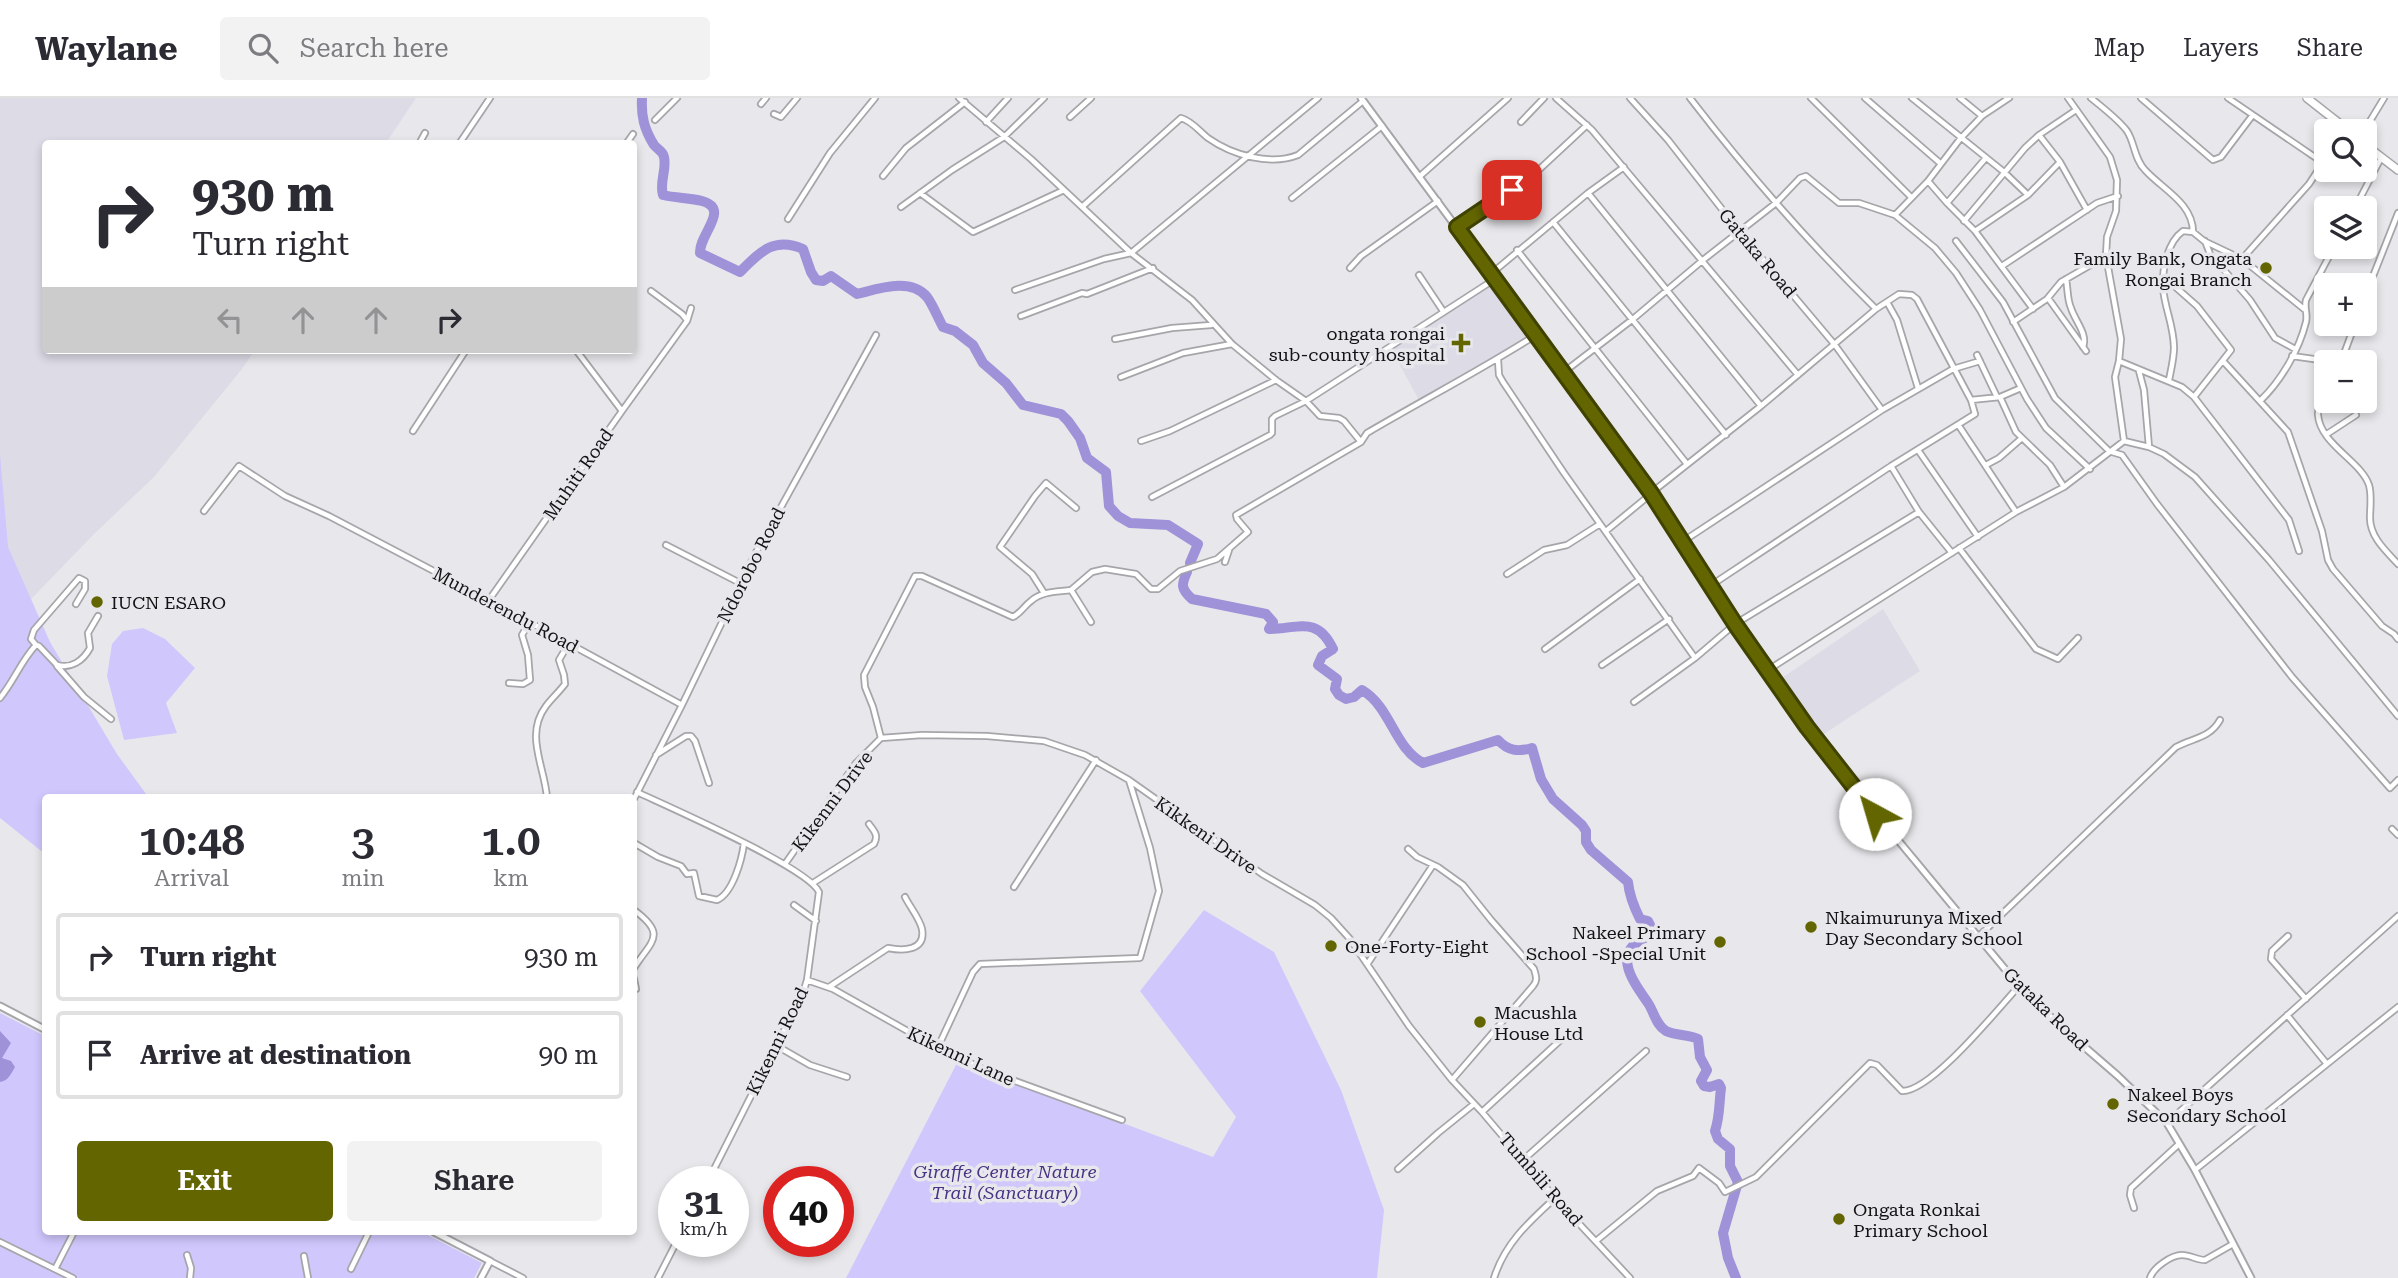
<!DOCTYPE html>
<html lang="en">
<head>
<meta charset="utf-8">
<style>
  :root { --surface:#fff; --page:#f2f2f3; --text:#2b2b33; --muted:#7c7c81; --line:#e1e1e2; --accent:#626500 }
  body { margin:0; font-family:"Roboto Serif",serif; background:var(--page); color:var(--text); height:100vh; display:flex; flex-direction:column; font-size:26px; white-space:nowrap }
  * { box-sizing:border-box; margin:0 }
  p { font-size:23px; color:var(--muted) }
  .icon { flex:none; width:38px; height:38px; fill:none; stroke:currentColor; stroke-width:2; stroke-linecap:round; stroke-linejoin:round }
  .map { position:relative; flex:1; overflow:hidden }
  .side { position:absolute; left:42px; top:696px; width:595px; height:441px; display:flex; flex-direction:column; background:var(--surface); border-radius:7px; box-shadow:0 4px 10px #0003 }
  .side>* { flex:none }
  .hud { position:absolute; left:42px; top:42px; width:595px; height:214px; border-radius:7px; box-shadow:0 4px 10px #0003; background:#fff; color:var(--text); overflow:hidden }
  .controls { position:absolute; left:2314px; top:21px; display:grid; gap:14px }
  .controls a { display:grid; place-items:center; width:63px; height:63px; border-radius:7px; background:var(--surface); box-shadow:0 4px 10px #0003; font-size:35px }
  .speed { position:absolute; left:658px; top:1068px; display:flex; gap:14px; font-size:35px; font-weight:700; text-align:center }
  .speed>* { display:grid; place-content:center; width:91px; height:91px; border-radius:50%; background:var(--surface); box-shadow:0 4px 10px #0003; line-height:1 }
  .speed small { font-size:18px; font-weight:400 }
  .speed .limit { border:10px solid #d22; background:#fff; color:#111 }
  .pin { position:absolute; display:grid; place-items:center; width:60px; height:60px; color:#fff; margin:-30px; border-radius:14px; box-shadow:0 4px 10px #0006 }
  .me { position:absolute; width:77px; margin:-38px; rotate:321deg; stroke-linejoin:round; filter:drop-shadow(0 0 5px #0008) }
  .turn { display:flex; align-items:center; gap:24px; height:147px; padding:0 35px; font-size:32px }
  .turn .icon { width:91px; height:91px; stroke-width:2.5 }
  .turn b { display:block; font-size:49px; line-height:60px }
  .lanes { display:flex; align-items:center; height:66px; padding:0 35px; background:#0003; justify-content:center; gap:35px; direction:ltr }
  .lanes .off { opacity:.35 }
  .eta { display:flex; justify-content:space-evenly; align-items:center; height:119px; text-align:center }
  .eta b { font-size:42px; font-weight:600; line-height:49px }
  .action { display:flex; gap:14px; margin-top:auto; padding:14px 35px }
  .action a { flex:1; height:80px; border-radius:7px; background:var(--accent); color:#fff; font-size:28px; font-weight:600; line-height:80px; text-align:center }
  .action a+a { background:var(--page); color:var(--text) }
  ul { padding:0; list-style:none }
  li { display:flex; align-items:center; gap:21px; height:88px; margin:0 14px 10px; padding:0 21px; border:4px solid var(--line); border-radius:7px }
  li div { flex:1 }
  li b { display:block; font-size:26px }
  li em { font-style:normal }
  header { display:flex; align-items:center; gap:42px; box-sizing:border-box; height:98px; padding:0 35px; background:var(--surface); border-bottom:2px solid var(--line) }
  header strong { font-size:33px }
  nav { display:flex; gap:38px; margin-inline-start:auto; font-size:24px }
  .search { width:490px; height:63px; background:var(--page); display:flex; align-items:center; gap:18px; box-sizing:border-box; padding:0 24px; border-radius:7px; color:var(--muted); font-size:26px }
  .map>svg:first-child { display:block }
  .built { fill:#dcdbe6 }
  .green { fill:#d0c8fd }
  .water { fill:#9f92d9 }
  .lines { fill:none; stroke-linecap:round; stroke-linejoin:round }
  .river { stroke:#9f92d9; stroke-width:10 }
  .minor-casing { stroke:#a6a5a9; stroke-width:8 }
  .tertiary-casing { stroke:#a6a5a9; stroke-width:9 }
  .trunk-casing { stroke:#a6a5a9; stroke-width:10 }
  .minor { stroke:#fff; stroke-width:4.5 }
  .tertiary { stroke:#fff; stroke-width:5 }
  .trunk { stroke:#fff; stroke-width:7 }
  .route-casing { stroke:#404200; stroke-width:18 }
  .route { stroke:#626500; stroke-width:12 }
  .poi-dot { fill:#626500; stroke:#e8e8ec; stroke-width:2.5 }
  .labels { text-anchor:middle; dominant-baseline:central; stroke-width:7; stroke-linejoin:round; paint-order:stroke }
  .street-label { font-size:18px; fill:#131314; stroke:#e8e8ec }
  .poi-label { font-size:18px; fill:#131314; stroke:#e8e8ec; text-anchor:start }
  .park-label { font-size:18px; font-style:italic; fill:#493386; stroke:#e8e8ec }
</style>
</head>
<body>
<header>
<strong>Waylane</strong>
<div class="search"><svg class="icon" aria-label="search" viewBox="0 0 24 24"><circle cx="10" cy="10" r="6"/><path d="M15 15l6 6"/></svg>Search here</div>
<nav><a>Map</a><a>Layers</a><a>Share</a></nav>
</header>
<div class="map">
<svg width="2398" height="1180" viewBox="0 0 2398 1180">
  <rect width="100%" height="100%" fill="#e8e8ec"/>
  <!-- built -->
  <path class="built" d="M0 0H416L386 45 46 46V252H255L242 271 154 379 94 436 10 523 0 525Z
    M1493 184 1532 238 1496 261 1419 302 1391 251Z
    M1883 511 1920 573 1821 638 1779 582Z"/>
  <!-- green -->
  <path class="green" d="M0 356 8 449 50 544 117 656 149 700H46L45 756 0 720Z
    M143 530 165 541 195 570 166 605 177 635 124 642 107 578 112 546 123 533Z
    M1204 812 1274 854 1341 992 1384 1112 1377 1180H846L958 963 1213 1059 1236 1019 1140 893Z
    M0 915 45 938 46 1134H422L482 1165 474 1180H0Z"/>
  <!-- water -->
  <path class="water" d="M0 933 11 945 2 960 11 963 15 969C11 976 8 983 0 984Z"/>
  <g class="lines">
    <!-- river -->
    <path class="river" d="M642 0C641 18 644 31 654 47 658 52 663 53 664 59 667 72 659 84 663 97 675 100 691 100 702 103 731 111 699 136 700 155L740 174C760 154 774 138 803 151L811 174 816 182 823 183 831 178 857 196C878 191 910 179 927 199 933 207 938 220 943 229L955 233 973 247 983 265 1006 285 1023 307 1061 316 1068 323 1080 340 1087 360 1106 374 1109 408 1118 418 1130 425 1168 427 1198 446 1190 465
      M1187 474C1181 487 1181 491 1192 501L1266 516 1273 524 1269 531C1298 531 1317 517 1333 551L1322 558 1318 567 1337 581 1335 591 1339 597 1346 601 1354 599 1362 592C1391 609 1394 650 1423 665L1498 642C1508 653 1518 654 1532 650L1541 681 1553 701 1582 727 1586 733V744L1591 752 1628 784C1629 795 1635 811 1640 821L1648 823 1652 831 1649 838C1610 853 1632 882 1648 905 1654 914 1656 927 1666 933 1676 938 1688 936 1698 941L1700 959 1707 972 1701 983 1704 988 1710 989 1719 986 1721 990C1719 1005 1720 1018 1715 1033L1718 1041 1730 1051V1068L1738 1084 1723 1135 1728 1160 1736 1180"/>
    <!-- minor casing -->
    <g class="minor-casing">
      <path id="minor" d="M959 0 1031 61 1131 155 1192 202 1232 246 1276 282 1306 303 1320 318 1339 320 1344 323 1361 344
        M1556 0 1592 32 1798 277
        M1630 0 1668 42 1739 133 1835 247 1882 312
        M1690 0C1747 74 1809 145 1876 211
        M1811 0 1911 99
        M1865 0 1940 65
        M1912 0 2004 74 2028 97
        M1960 0 1982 18
        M2068 0 2110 59 2117 82 2116 113 2107 139 2106 158 2121 241 2119 263 2115 279 2124 343
        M2091 0C2103 10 2118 21 2127 33 2135 45 2134 61 2145 72 2162 91 2193 105 2193 134
        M2141 0 2213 62 2221 59 2252 18
        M2228 0 2322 64
        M761 6 766 0
        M774 16 781 19 797 0
        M1070 19 1091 0
        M655 22 677 0
        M986 24 1008 0
        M1521 24 1544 0
        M2364 33 2384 0
        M2039 37 2060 64 2087 112
        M419 46 425 35
        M459 46 490 0
        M626 46 633 36
        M883 78 906 50 965 4
        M1419 79 1508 0
        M1928 83 1947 105 1975 133 2033 211
        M920 95 973 134 1064 92
        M1588 95 1761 308
        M1292 100 1382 28
        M1947 105 1985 61
        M901 109 952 72 1004 39 1044 0
        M1082 109 1181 20C1192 23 1199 33 1208 40 1232 57 1270 68 1298 57L1363 3
        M2355 110 2381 60
        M1895 117 1928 83 1960 41 1982 18 2009 0
        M788 121 830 55 875 0
        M1964 123 2025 50 2039 37 2076 12
        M1553 124 1726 337
        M1457 129 1529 81 1587 27
        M1975 133 2028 97 2060 64
        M1956 143 2003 204 2055 300 2109 353 2122 357 2157 406 2292 579 2390 690 2398 682
        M2205 143 2210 156 2250 202 2275 240 2295 251
        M1517 152 1687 366
        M2242 161 2309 86 2326 60
        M2002 168 2097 105 2118 98
        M1350 170 1361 158 1438 103
        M1492 175 1588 95 1624 69
        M1419 177 1443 213
        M2163 178 2197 208 2231 252 2194 299
        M2066 181C2068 191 2067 201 2071 210 2075 223 2088 236 2083 249
        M1015 192 1104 161 1131 155 1318 0
        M651 193 682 216 687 222
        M2048 200 2086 253
        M2364 201 2398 115
        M1887 204 1897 222 1918 290
        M1021 218 1082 195 1087 196 1153 170
        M2013 224 2047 201 2061 184 2106 158
        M1115 241 1172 230 1211 227
        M1977 257 1997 299
        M2292 258 2335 264
        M1498 262 1499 277 1503 284 1564 375 1695 560
        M2119 263 2182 289 2194 299 2289 422 2299 453
        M2223 263 2288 334 2322 433 2328 462 2333 471 2382 528 2394 536 2398 541
        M2341 264 2355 226
        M2139 273 2144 292 2149 349
        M1564 274 1633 221 1703 162 1776 105 1800 80 1806 78 1839 105H1859L1895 117 1935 150 1956 175 1980 212 2027 301 2046 330 2090 371
        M1121 279 1183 255 1232 246
        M2169 282C2171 272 2174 260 2174 249 2173 216 2156 199 2166 161 2169 150 2173 140 2183 133L2193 134 2204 143 2242 161 2304 211
        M2326 297C2323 302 2317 310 2318 317 2320 346 2361 363 2369 387 2372 397 2370 410 2370 420 2370 439 2386 453 2398 466
        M2000 299 2016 334 2050 367 2064 389
        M1971 302 2000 299 2021 290
        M2260 303C2281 283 2299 252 2306 224 2308 216 2304 210 2306 202L2334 149
        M622 313 687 223 691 210
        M1959 328 2016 414
        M413 333 466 252
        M2327 336 2356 317
        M1141 343 1170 333 1276 282
        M1918 352 1978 439
        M1986 367 1999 360 2022 340
        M1891 368 1919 414 1952 455
        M1651 395 1761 308 1876 211 1899 196 1912 197 1917 201 1971 302 1975 316 1891 368 1710 488
        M1152 399 1270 337 1272 335V321L1275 318 1306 303 1495 181
        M204 413 239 368 285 398 329 418 489 502 682 607
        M1606 433 1651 396
        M1682 444 1882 312 1953 271 1980 263
        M666 447 740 485
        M1959 450 2036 551 2058 561 2078 540
        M1225 464 1229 452
        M1507 476 1544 452 1567 447 1600 426
        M1071 492 1092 474 1105 471 1136 476 1151 491H1158L1180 473 1217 461 1248 434 1237 421 1236 417 1361 344 1367 335C1423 302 1481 272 1536 237
        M1044 495 1032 476 1000 449 1035 398 1046 385 1076 410
        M489 502 622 313 576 252
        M36 547 31 541 34 532 79 480 85 483V491L76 506
        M1545 551 1640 481
        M1602 567 1669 521
        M57 568 84 599 111 621
        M1768 572 2016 414 2064 389 2124 343 2149 349 2164 356 2195 379 2269 462 2398 618
        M509 585 523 586 530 582 528 557 522 537 525 532 535 527
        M0 600C14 583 21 563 36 547L39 548 57 567C71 571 83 563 90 550L88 535 98 518
        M1634 604 1695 560 1735 526 1919 414
        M881 640 922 637 987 638 1044 643 1085 657 1129 682 1262 776 1315 807 1331 820 1350 841 1409 928 1452 982 1482 1014 1555 1100 1630 1180
        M881 640 873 609 865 589 864 577 915 478H922L1013 519C1021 515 1024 508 1031 503 1042 493 1057 494 1071 492L1091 524
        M656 657 686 638H691L695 643 709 685
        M637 694C669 709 809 770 819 794L807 882 803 895 708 1083
        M547 700C545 669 524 637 546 608 552 600 559 594 565 586L564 577 559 562 569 545
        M634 701 682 607 754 458 876 237
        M2392 731 2398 737
        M634 745 658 759 681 768 687 776 694 775 699 798 717 802C733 795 742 761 744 745
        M1408 751 1417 759 1438 769 1463 787 1491 822 1534 871C1536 878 1538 882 1533 888L1452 982
        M785 766 856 665 881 640
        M813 785 874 746C879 737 874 733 869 726
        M1014 789 1096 662
        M794 807 816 823
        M634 812C668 837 651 843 634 870
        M2288 838 2272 853 2271 861 2306 901
        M1978 839 2176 649C2193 640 2210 640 2220 622
        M1368 865 1433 767
        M634 881 636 891
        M807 882 833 891 920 940 985 972 1122 1022
        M829 889 888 850C903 853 926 853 922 831 920 821 910 809 905 799
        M777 948 810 967 847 979
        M938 949 973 874 980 866 1140 860 1159 793 1150 750 1129 682
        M2327 966 2398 909
        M1482 1014 1566 937
        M2167 1025 2398 818
        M1523 1062 1646 953
        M1398 1071 1438 1035 1474 1006
        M2195 1072 2327 966 2287 917
        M2134 1110 2130 1097 2131 1090 2179 1046
        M1596 1143 1657 1093 1693 1078 1699 1070 1719 1085 1725 1094 1756 1079 1870 965 1877 967 1902 993C1931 994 1997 912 2019 888
        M0 1144 73 1180
        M187 1157 191 1170 190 1180
        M304 1158 308 1180
        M490 1163 523 1180
        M55 1171 74 1134
        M351 1171 369 1134
        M658 1180 677 1143
        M1494 1180C1505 1145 1529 1124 1555 1100
        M2150 1180C2153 1170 2171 1157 2182 1157 2190 1157 2197 1162 2205 1162L2233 1146"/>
    </g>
    <!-- tertiary casing -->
    <g class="tertiary-casing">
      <path id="tertiary" d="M1361 0 1603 328 1651 395 1735 526 1844 677 2019 888 2058 926 2118 978 2167 1025 2195 1072 2251 1180
        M0 908 46 932
        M434 1134 490 1163 481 1180"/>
    </g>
    <!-- trunk casing -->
    <g class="trunk-casing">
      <path id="trunk" d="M2307 0 2349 33
        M2364 46 2398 72"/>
    </g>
    <!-- minor -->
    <use href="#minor" class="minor"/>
    <!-- tertiary -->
    <use href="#tertiary" class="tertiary"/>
    <!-- trunk -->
    <use href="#trunk" class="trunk"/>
  </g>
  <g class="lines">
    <!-- route casing -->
    <g class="route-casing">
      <path id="route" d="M1512 92 1457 129 1651 395 1735 526 1807 629 1875 716"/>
    </g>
    <!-- route -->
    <use href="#route" class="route"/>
  </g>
  <!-- markers -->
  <g class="poi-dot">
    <circle cx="2266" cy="170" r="7"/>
    <path d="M1457.5 234.5h7v7h7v7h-7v7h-7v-7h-7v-7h7z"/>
    <circle cx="97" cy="504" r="7"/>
    <circle cx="1811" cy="829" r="7"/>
    <circle cx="1720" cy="844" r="7"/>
    <circle cx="1331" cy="848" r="7"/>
    <circle cx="1480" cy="924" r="7"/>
    <circle cx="2113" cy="1006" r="7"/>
    <circle cx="1839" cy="1121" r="7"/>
  </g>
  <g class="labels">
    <!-- street labels -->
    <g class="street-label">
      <text transform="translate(1758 155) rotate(50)">Gataka Road</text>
      <text transform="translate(578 376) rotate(-55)">Muhiti Road</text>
      <text transform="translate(751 467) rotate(-63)">Ndorobo Road</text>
      <text transform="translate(506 512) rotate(28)">Munderendu Road</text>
      <text transform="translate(832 703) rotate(-53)">Kikenni Drive</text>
      <text transform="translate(1206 737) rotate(35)">Kikkeni Drive</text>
      <text transform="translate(2046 911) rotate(44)">Gataka Road</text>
      <text transform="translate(777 943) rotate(-64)">Kikenni Road</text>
      <text transform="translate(961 958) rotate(25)">Kikenni Lane</text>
      <text transform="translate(1541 1081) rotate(49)">Tumbili Road</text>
    </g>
    <!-- poi labels -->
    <g class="poi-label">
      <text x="2252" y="160" text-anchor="end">Family Bank, Ongata<tspan x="2252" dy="21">Rongai Branch</tspan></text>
      <text x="1445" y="235" text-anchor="end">ongata rongai<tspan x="1445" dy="21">sub-county hospital</tspan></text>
      <text x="111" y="504">IUCN ESARO</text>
      <text x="1825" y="819">Nkaimurunya Mixed<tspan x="1825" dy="21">Day Secondary School</tspan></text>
      <text x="1706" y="834" text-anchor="end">Nakeel Primary<tspan x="1706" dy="21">School -Special Unit</tspan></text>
      <text x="1345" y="848">One-Forty-Eight</text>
      <text x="1494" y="914">Macushla<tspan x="1494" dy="21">House Ltd</tspan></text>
      <text x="2127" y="996">Nakeel Boys<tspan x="2127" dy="21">Secondary School</tspan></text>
      <text x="1853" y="1111">Ongata Ronkai<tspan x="1853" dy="21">Primary School</tspan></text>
    </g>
    <!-- park labels -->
    <g class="park-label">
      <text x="1005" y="1073">Giraffe Center Nature<tspan x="1005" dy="21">Trail (Sanctuary)</tspan></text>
    </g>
  </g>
</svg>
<div class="controls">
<a><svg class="icon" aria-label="search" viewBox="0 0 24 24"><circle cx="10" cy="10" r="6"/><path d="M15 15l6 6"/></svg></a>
<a><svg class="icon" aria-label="layers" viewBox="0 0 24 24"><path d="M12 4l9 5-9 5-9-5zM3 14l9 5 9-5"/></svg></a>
<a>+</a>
<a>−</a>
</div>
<div class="speed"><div>31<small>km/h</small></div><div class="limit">40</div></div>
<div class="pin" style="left:1512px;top:92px;background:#d93025"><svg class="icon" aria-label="arrive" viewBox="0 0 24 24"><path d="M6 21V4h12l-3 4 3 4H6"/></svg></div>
<svg class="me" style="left:1875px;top:716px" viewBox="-20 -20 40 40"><circle r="19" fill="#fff"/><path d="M0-13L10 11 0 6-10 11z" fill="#626500"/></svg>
<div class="hud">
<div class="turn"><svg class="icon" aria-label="right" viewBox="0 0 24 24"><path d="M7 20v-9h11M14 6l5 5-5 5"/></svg><div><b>930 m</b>Turn right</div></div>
<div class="lanes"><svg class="icon off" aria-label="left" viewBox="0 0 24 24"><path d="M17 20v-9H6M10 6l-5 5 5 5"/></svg><svg class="icon off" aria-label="ahead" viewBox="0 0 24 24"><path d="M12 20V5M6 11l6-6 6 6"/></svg><svg class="icon off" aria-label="ahead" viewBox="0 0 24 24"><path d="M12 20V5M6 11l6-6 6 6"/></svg><svg class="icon" aria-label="right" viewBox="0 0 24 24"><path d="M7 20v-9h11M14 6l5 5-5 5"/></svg></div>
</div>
<section class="side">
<div class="eta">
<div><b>10:48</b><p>Arrival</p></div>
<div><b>3</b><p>min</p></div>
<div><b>1.0</b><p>km</p></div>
</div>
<ul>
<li><svg class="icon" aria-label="right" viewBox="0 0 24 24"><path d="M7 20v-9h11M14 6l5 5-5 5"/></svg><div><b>Turn right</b></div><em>930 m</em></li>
<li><svg class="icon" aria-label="arrive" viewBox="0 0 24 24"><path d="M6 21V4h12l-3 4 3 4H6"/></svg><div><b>Arrive at destination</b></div><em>90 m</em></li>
</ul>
<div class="action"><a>Exit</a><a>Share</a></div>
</section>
</div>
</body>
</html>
